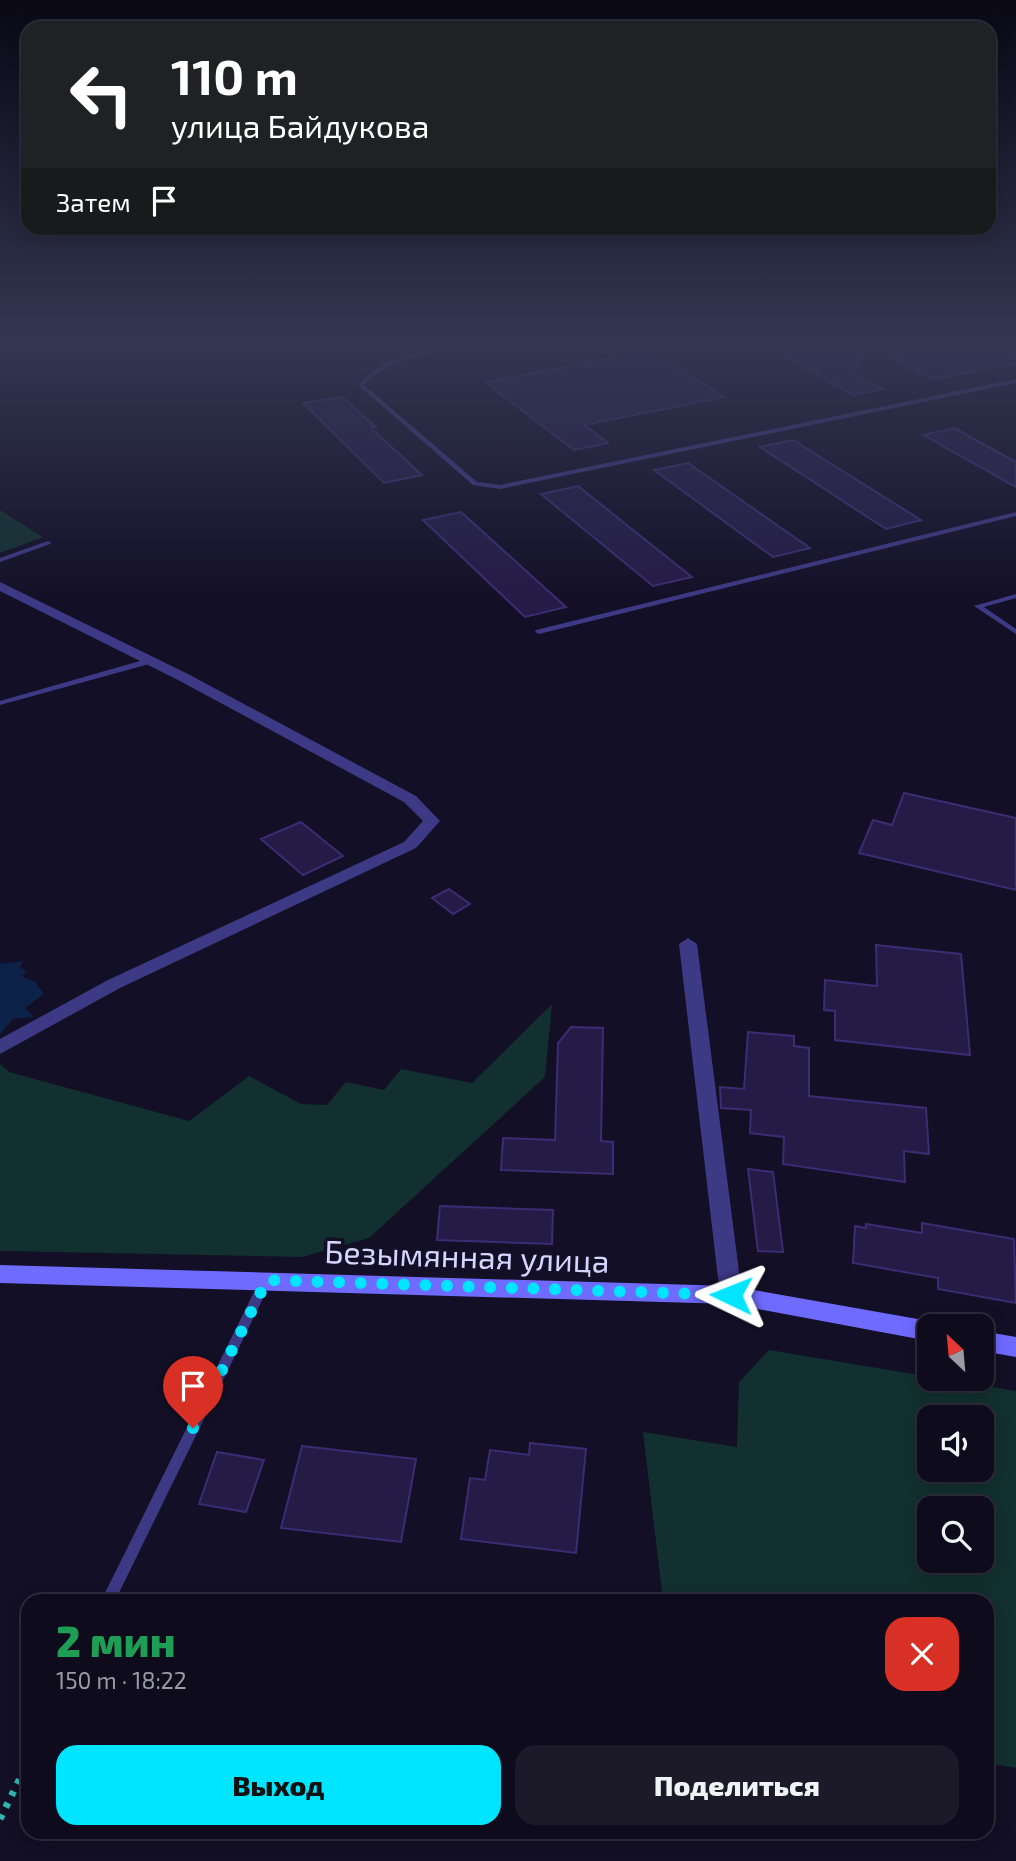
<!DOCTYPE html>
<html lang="ru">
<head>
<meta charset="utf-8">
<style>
  :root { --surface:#0e0b1c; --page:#1c1929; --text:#f1f3f6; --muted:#9b9ba3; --line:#2e2b3b; --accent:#00e5ff }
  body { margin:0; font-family:"Exo 2",sans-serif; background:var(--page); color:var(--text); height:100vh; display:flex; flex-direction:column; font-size:26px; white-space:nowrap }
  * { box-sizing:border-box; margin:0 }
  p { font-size:23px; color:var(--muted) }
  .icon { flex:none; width:38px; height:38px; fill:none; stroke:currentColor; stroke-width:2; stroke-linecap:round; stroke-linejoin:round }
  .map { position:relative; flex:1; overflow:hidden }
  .side { position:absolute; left:21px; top:1594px; width:973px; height:245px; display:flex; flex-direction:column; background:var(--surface); border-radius:21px; box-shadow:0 4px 18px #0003,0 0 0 2px var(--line) }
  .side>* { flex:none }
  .banner { position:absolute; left:21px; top:21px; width:975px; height:214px; border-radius:21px; box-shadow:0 4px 18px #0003,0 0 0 2px var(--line); background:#202124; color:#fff; overflow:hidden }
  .needle { width:46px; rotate:334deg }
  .controls { position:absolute; left:917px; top:1314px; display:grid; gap:14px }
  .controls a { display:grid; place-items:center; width:77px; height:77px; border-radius:14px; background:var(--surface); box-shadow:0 4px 18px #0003,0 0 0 2px var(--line); font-size:35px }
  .pin { position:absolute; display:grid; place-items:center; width:60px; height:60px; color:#fff; margin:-72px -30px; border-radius:50% 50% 50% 0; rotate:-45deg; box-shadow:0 0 7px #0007 }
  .pin .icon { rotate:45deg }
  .me { position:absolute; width:77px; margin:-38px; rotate:272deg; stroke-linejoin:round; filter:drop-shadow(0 0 5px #0008) }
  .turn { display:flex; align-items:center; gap:24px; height:147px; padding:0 35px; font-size:32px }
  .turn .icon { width:91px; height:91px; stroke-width:2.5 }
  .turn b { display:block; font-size:49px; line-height:60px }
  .then { display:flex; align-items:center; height:66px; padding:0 35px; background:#0003; gap:14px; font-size:26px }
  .round { display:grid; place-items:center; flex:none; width:74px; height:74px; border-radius:21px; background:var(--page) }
  .overview { display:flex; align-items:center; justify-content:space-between; height:119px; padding:0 35px }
  h1 { font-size:42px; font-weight:800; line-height:52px; color:#1e9e55 }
  .cta { display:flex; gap:14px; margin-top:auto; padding:14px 35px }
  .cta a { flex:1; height:80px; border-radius:21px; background:var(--accent); color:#111; font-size:28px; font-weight:800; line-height:80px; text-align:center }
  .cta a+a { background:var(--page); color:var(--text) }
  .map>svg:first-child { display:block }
  .green { fill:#12302f; fill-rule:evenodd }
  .water { fill:#0c2248 }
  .building { fill:#241b47; stroke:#3b2d73; stroke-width:2 }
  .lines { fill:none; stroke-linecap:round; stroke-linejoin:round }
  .path { stroke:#2fb8b0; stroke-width:7; stroke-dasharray:5 8; stroke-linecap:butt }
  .service { fill:#3d3a85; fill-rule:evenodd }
  .minor { fill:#3d3a85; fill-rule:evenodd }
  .secondary { fill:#6f6bff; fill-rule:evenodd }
  .route { stroke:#00e5ff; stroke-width:12; stroke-dasharray:0 21.6 }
  .labels { text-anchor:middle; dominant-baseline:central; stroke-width:7; stroke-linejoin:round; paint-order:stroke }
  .near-street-label { font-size:32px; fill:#d9d4ff; stroke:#130f26 }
</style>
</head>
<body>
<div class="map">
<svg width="1016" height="1861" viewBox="0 0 1016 1861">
  <rect width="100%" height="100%" fill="#130f26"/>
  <!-- green -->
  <path class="green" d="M0 510 43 537 0 553Z
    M552 1004 545 1077 369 1238 302 1257 0 1251V1064L9 1072 189 1121 249 1076 301 1104 327 1105 346 1082 384 1090 401 1069 472 1083Z
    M769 1350 1016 1391V1768L987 1763V1601H663L643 1432 737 1447 739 1382ZM929 1418H982V1470H929ZM929 1508H982V1561H929Z"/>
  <!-- water -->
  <path class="water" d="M23 961 20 968 26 970 23 977 35 982 44 994 25 1008 34 1017 13 1019 0 1034V964Z"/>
  <!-- building -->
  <path class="building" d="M760 342H1016V364L933 379 868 345 853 372 883 389 853 395Z
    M651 351 724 397 584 425 608 443 574 450 485 382Z
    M342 397 376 427H371L373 430 422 475 384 483 303 403Z
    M954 428 1016 462V487L923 435Z
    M793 440 921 520 886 529 760 447Z
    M688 463 810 548 773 557 654 470Z
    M578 486 628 526 692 577 653 586 541 494Z
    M461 512 566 607 525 617 423 520Z
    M904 793 1016 818V890L859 853 873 820 892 825Z
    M301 822 343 856 303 875 261 839Z
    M449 889 470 904 453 914 432 898Z
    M876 945 961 954 970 1055 835 1040V1011L824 1010 825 980 877 986Z
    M571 1027 603 1028 601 1141 613 1142V1174L501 1170 503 1138 555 1140 558 1043Z
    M748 1032 794 1036V1046L809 1048V1096L926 1108 929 1154 904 1151 905 1182 783 1164 784 1137 750 1133 751 1110 721 1108 720 1087 744 1089Z
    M748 1169 773 1172 783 1252 758 1251Z
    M440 1206 553 1210 552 1244 437 1240Z
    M922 1223 1014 1239 1016 1303 938 1289V1278L853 1263 855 1226 866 1228V1224L922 1233Z
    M530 1443 586 1449 576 1553 461 1539 470 1478 485 1480 490 1450 529 1455Z
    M302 1446 416 1459 401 1542 281 1528Z
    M217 1452 264 1460 246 1512 199 1504Z"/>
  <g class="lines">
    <!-- path -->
    <path class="path" d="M0 1819 28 1762"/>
    <!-- service -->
    <path class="service" d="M474 342H489C448 355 396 349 364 385L477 482 500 485 1016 379V383L500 489 473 485 358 385C386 352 435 349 474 342Z
      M1016 512V516L539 634 535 632 536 630Z
      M48 541 51 543 50 544 0 562V558Z
      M1016 594V598L984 607 1016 629V634L974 606Z
      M147 659H153L154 661 153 663 0 705V701Z
      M266 1275 270 1276 272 1280 115 1601H101L260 1280 262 1276Z"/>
    <!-- minor -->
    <path class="minor" d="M0 582 188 674 416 796 440 821 416 848 120 988 0 1054V1039L108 980 404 842 423 821 404 802 178 680 0 591Z
      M688 938 697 944 742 1295 739 1302 731 1304 723 1302 720 1295 679 944Z"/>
    <!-- secondary -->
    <path class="secondary" d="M0 1265 731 1286 929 1321 938 1326H929V1341L731 1304 0 1283Z
      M982 1331 1016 1337V1357L982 1351Z"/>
  </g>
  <!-- sky -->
  <linearGradient id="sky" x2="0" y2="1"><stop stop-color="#0a0815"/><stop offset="0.57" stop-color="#333752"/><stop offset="1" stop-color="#333752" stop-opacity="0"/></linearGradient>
  <rect width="1016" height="603" fill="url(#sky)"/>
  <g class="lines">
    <!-- route -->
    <path class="route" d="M193 1428 267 1280 731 1295"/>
  </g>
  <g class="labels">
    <!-- near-street labels -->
    <g class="near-street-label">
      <text transform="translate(467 1255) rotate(2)">Безымянная улица</text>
    </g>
  </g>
</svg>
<div class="controls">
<a><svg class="needle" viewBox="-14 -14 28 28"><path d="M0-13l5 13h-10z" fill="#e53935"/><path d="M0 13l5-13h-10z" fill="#9b9ba3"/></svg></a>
<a><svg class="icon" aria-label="sound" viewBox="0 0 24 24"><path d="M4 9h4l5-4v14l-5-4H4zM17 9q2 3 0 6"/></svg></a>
<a><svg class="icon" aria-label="search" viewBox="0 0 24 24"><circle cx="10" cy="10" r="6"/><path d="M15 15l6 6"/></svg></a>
</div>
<div class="pin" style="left:193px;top:1428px;background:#d93025"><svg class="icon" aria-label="arrive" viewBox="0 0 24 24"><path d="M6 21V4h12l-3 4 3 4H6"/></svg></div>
<svg class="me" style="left:731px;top:1295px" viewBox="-20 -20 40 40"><path d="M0-17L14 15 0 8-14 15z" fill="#00e5ff" stroke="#fff" stroke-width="4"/></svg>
<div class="banner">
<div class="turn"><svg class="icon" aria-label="left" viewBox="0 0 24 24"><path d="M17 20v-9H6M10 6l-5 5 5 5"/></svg><div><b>110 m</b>улица Байдукова</div></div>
<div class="then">Затем<svg class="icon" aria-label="arrive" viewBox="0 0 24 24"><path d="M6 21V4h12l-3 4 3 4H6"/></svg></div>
</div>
<section class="side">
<div class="overview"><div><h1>2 мин</h1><p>150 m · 18:22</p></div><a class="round" style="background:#d93025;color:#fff"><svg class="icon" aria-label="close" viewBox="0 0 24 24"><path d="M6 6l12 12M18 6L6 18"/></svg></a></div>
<div class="cta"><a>Выход</a><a>Поделиться</a></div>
</section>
</div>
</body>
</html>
